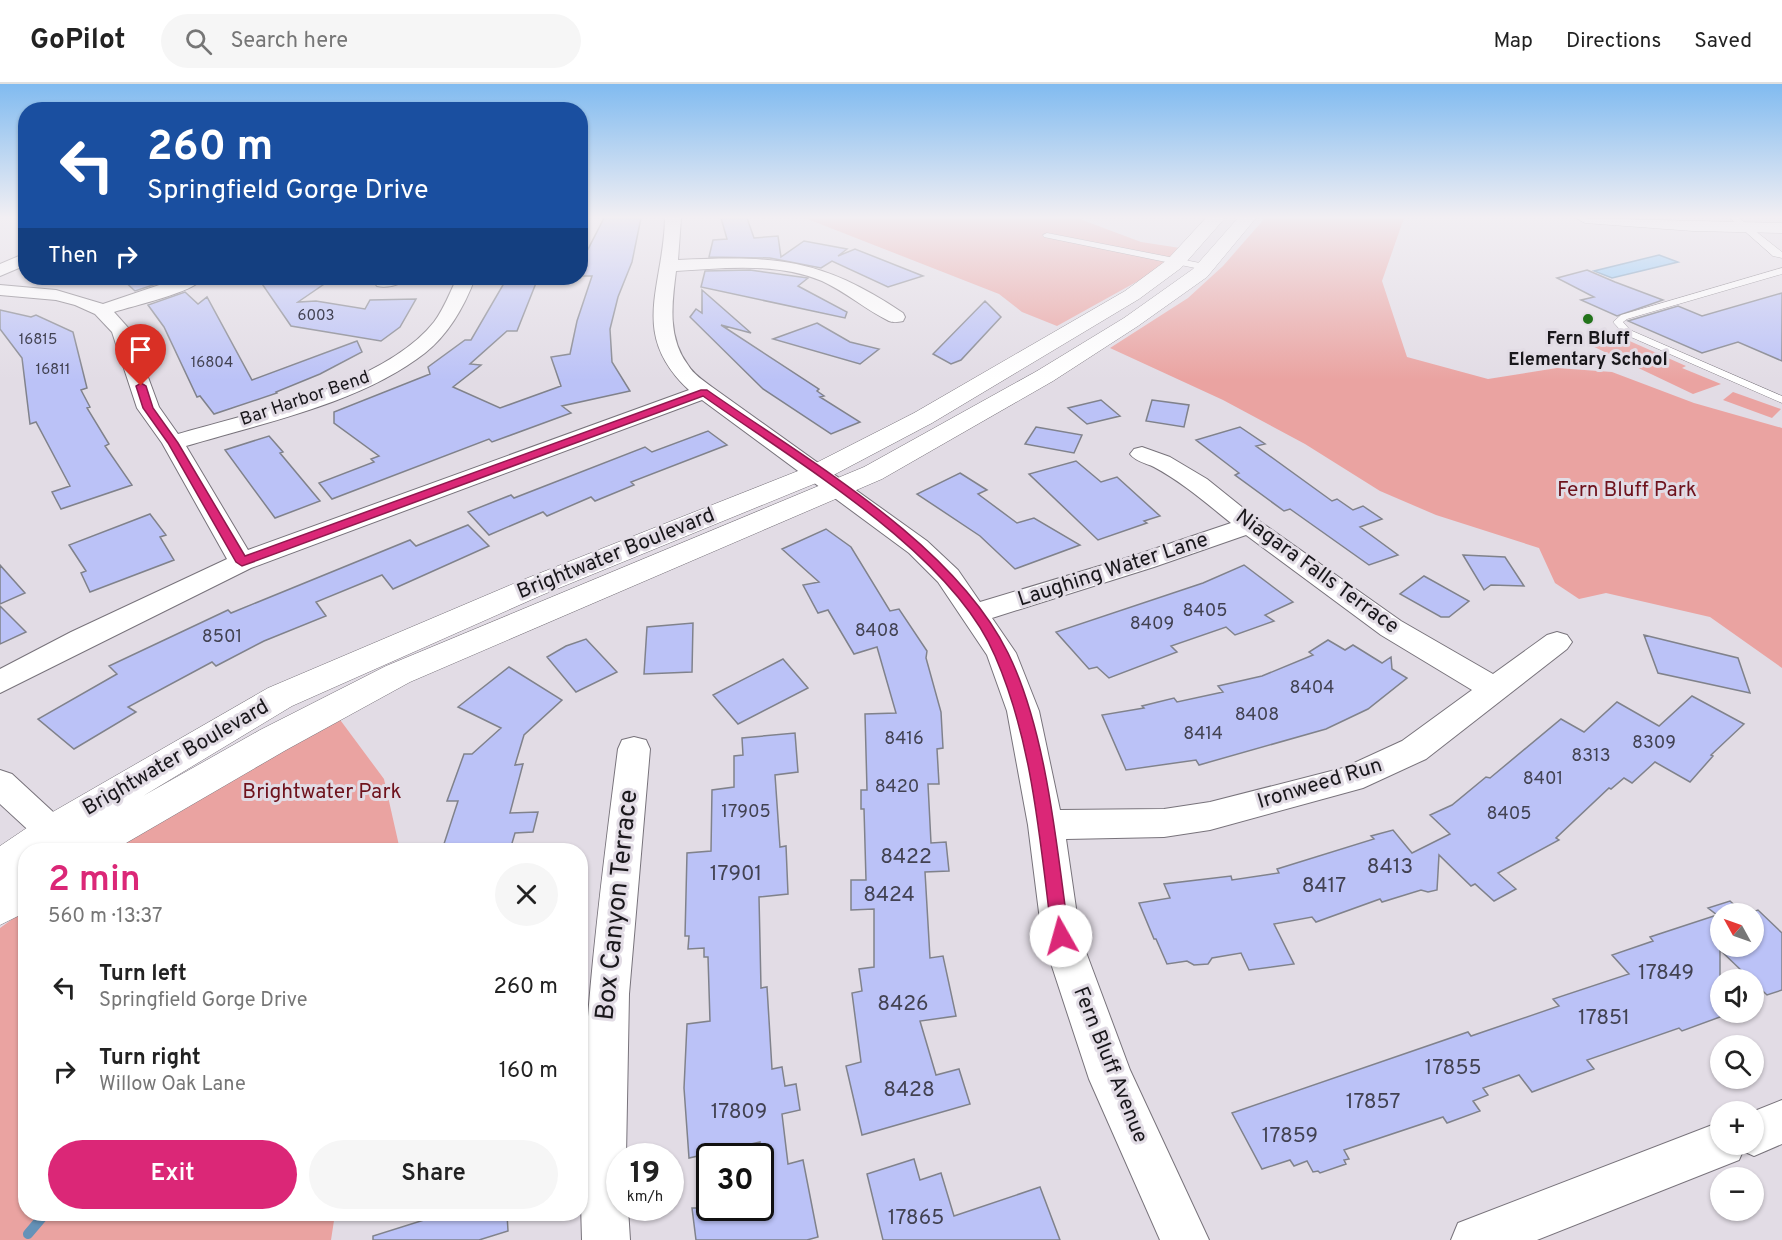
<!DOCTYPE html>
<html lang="en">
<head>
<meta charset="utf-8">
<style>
  :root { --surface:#fff; --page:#f6f6f6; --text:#222; --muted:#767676; --line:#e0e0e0; --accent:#db2777 }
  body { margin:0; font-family:Overpass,sans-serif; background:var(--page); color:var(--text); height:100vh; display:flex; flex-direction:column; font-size:22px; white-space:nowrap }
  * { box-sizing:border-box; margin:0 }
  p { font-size:20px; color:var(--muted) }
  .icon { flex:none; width:33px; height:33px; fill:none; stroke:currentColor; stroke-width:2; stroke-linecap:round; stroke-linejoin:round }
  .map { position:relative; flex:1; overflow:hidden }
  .details { position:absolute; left:18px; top:759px; width:570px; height:378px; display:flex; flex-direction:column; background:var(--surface); border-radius:24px; box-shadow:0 2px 4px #0004 }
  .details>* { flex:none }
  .top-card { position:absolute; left:18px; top:18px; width:570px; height:183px; border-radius:24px; box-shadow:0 2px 4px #0004; background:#1a4fa0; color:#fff; overflow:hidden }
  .needle { width:39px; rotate:310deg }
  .buttons { position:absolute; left:1710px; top:819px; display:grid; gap:12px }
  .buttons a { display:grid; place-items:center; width:54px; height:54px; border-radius:50%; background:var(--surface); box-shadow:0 2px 4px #0004; font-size:30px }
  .speed { position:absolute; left:606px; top:1059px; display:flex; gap:12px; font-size:30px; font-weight:700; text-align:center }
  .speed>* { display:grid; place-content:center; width:78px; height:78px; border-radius:50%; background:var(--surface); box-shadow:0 2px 4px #0004; line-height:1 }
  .speed small { font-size:15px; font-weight:400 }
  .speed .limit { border:3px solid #111; border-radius:9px; background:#fff; color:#111 }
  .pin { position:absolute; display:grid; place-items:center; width:51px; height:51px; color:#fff; margin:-62px -26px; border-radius:50% 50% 50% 0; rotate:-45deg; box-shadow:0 0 6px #0007 }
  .pin .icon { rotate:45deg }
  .me { position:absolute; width:66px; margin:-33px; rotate:353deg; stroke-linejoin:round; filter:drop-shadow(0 0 4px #0008) }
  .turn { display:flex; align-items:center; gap:21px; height:126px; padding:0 30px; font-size:27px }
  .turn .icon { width:78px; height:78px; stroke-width:2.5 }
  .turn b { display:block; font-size:42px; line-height:51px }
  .then { display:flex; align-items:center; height:57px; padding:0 30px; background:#0003; gap:12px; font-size:22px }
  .round { display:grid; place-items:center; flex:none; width:63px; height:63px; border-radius:32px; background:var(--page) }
  .headline { display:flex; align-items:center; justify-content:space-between; height:102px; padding:0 30px }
  h1 { font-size:36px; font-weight:600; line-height:45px; color:var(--accent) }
  .primary-button { display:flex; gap:12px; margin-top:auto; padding:12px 30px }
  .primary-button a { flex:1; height:69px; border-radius:36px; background:var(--accent); color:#fff; font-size:24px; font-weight:600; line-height:69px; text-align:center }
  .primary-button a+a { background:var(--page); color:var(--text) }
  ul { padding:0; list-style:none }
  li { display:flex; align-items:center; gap:18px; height:84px; padding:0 30px }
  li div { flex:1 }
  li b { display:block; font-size:22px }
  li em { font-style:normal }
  header { display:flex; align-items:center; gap:36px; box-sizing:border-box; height:84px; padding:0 30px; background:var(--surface); border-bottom:2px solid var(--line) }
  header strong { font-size:28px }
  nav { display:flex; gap:33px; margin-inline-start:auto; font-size:21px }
  .search { width:420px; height:54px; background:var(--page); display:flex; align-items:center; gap:15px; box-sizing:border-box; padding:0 21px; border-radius:33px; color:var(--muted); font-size:22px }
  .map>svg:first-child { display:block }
  .green { fill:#eaa3a1 }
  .water { fill:#86c6fb; stroke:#6592b8; stroke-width:1.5 }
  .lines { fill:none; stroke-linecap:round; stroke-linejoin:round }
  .stream { stroke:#6592b8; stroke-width:10 }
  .building { fill:#bbc2f7; stroke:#80828b; stroke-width:1.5 }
  .lane-casing { stroke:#78737b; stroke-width:1 }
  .street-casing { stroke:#78737b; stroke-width:2 }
  .secondary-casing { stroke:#78737b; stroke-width:1 }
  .lane { fill:#fff; fill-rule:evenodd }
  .street { fill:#fff; fill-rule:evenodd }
  .secondary { fill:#fff; fill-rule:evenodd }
  .route { fill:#db2777; stroke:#8e194d; stroke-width:1.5 }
  .poi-dot { fill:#23731b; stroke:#e2dce5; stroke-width:2 }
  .labels { text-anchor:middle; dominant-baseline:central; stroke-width:6; stroke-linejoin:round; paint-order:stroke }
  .far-number-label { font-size:15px; fill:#424252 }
  .far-poi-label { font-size:18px; font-weight:bold; fill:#19171b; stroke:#e2dce5 }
  .far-street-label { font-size:18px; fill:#19171b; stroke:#e2dce5 }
  .number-label { font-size:18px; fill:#424252 }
  .park-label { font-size:21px; fill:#6e121c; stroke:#e2dce5 }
  .street-label { font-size:21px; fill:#19171b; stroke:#e2dce5 }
  .near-number-label { font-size:21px; fill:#424252 }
  .near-street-label { font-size:26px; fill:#19171b; stroke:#e2dce5 }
</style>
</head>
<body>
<header>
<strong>GoPilot</strong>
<div class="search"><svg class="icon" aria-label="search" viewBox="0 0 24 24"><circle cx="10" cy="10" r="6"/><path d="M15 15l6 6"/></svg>Search here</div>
<nav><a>Map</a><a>Directions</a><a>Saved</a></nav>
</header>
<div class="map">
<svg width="1782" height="1156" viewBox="0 0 1782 1156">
  <rect width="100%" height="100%" fill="#e2dce5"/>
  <!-- green -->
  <path class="green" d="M805 134H1077L1141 158 1180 164 1156 187 1057 242 1022 228 999 210Z
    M1265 134H1404L1382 197 1407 273 1488 295 1557 284 1612 288 1694 319 1782 344V584L1710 533 1606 509 1579 515 1555 499 1539 464 1436 431 1380 407 1305 360 1223 316 1110 264 1188 214 1223 182Z
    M1616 251 1686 282 1682 284 1721 300 1693 310 1588 260Z
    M1733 308 1781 325 1772 334 1723 316Z
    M338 633 384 695 400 766H112Z
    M25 826 26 1130H335L331 1156H0V844Z"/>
  <!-- water -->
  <path class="water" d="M1659 171 1678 178 1612 194 1594 187Z"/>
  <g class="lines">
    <!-- stream -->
    <path class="stream" d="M28 1150 45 1130"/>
  </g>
  <!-- building -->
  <path class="building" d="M604 134H641L632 178 618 213 610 245 612 278 630 307 562 322 571 329 492 358 489 355 332 415 319 399 374 378 371 375 379 372 334 339V328L430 290 428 283 465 256H471L507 194H538L517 247H507L470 280 481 281 453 303 500 324 561 302 551 273 570 270 577 237 592 192H580V181Z
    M721 134H747L754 154 778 152 781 173 804 157 847 165 838 172 855 165 923 192 888 203 832 177 821 184 770 174 709 173 713 156 727 155Z
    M750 186 808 194 798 202 847 228 845 234 701 203 705 187Z
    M1587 186 1615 198 1663 216 1617 232 1581 216 1594 213 1557 194Z
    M121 194H169L171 195 135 207Z
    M258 194H333L298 218 316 217 365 225 370 216 416 215 400 243 381 257 291 242Z
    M702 206 751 249 721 241 819 305 817 307 824 312 820 313 860 338 831 350 763 305 690 233 696 225 702 229Z
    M185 208 198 220 207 213 252 296 357 257 362 268 320 290 276 308 277 309 214 330 200 312 197 313 164 243 148 221Z
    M1782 209V277L1738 258 1702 269 1628 237 1678 222 1702 232Z
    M985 217 1001 233 961 276 951 280 933 270Z
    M0 226 31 233 36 231 73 248 87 304 81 306 90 323 87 324 109 360 105 362 132 401 61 425 52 408 70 402 36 338 30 340 22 274 0 245Z
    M817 239 850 258 879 265 860 280 773 255Z
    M1101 316 1120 332 1087 340 1068 324Z
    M1152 316 1189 321 1184 343 1146 337Z
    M1036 343 1082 351 1074 369 1025 360Z
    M1240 343 1265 360 1256 362 1332 417 1337 415 1353 426 1363 422 1382 435 1360 443 1398 471 1369 481 1290 425 1284 427 1235 391 1239 389 1196 356Z
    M708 347 727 361 631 398 634 401 595 417 591 413 547 432 543 428 489 451 468 428 511 411 514 414 645 363 652 368Z
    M269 352 283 368 280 369 320 417 275 434 225 366Z
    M1076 377 1101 398 1117 393 1160 432 1144 437 1147 439 1098 456 1029 390Z
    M960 389 987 406 978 410 1017 439 1034 434 1080 461 1015 485 980 452 917 410Z
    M150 430 166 451 160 453 174 476 90 508 81 489 86 487 69 461Z
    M468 441 489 462 393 505 382 491 316 518 326 532 264 557 216 582 212 578 128 623 136 628 74 665 38 635 117 590 109 582 228 526 231 529 410 456 416 462Z
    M826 445 851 463 890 527 899 525 927 567 926 574 941 628 943 664 937 665 939 700H928L931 759 946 758 949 787 925 788 930 874 943 872 956 932 920 937 936 991 959 985 970 1020 862 1051 846 982 861 978 852 909 862 907 859 885 874 883V825L851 826V796H866L864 725H861V706H867L865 630 896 629 877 563 854 570 828 526 818 529 803 501 819 498 782 465Z
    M1463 471 1505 473 1524 502 1491 501 1484 506Z
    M0 481 25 509 0 520Z
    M1244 481 1293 518 1265 531 1274 537 1235 551 1226 543 1171 562 1177 568 1109 594 1097 583 1089 585 1056 548 1203 499Z
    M1424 492 1469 517 1449 533H1441L1400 510Z
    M0 522 26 548 0 560Z
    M693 539 692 588 644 590 647 543Z
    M1644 551 1738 574 1750 609 1658 589Z
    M586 555 617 588 576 608 547 573 566 562Z
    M1328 556 1345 566 1353 561 1382 579 1391 573 1392 585 1407 594 1368 625 1326 645 1199 681 1196 676 1126 686 1102 631 1144 624 1142 622 1174 614 1177 618 1223 608 1218 602 1262 592 1313 571 1309 568Z
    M783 575 808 604 738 640 713 611Z
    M509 583 562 616 524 651 515 681 523 680 510 729 538 728 533 748 515 749 510 766H442L458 717H447L464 670H472L501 644 458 623Z
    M1692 612 1744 640 1711 671 1713 672 1690 698 1655 678 1632 699 1624 694 1611 705 1609 704 1556 754 1559 756 1498 789 1516 805 1494 817 1475 800 1471 802 1439 771 1437 806 1428 808 1421 806 1382 818 1380 815 1316 838 1312 833 1274 840 1294 880 1249 886 1241 869 1212 874 1208 880 1194 881 1187 877 1167 880 1156 855H1154L1139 819 1170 814 1164 800 1231 792 1232 796 1279 789 1277 785 1374 755 1371 752 1393 746 1412 769 1450 750 1430 731 1452 721 1486 693 1490 694 1561 635 1584 648 1617 618 1659 642Z
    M795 649 798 688 775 691 780 763 786 762 788 810 759 813 761 904 767 903 772 985 782 983 785 1002 796 1000 800 1026 782 1030 788 1080 803 1076 818 1153 807 1156H696L692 1124H760V1058L689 1074 684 1004 687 940 710 937 708 873H704V864L688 865 689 852H685L687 769 711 767 712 706 734 703V672L743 671 742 654Z
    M1730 817 1744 830H1720V862H1754V830H1747L1758 826 1782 849V906L1767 911 1720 866V933L1682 947 1679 944 1587 976 1594 985 1532 1008 1519 991 1483 1004 1488 1011 1473 1017 1480 1027 1447 1039 1443 1033 1344 1066 1349 1075 1344 1076 1346 1080 1320 1089 1318 1087 1313 1088 1307 1077 1294 1082 1290 1076 1262 1085 1232 1029 1468 948 1471 952 1559 922 1553 915 1629 890 1612 871 1653 857 1650 853 1717 831 1708 824Z
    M914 1075 920 1096 941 1089 954 1132 1040 1103 1060 1156H883L867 1090Z
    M443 1130H507L508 1147 479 1156H373V1152Z"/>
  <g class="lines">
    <!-- lane casing -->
    <g class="lane-casing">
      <path id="lane" d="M1730 134H1739L1782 168V174L1773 172Z
        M1047 149 1205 180 1209 183 1205 186 1044 153 1043 151Z
        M1782 184V190L1627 235 1623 238 1630 246 1782 312V319L1624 250 1613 238 1621 231Z"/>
    </g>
    <!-- street casing -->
    <g class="street-casing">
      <path id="street" d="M665 134H681L678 176C776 172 819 173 903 229L905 233 903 237C898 238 894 239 889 237 866 226 846 208 822 197 777 178 724 184 676 187 672 219 667 253 688 281 693 290 704 297 712 303L927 457 958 486 980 518 1136 471 1231 439C1206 419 1182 398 1154 383 1146 379 1136 378 1130 370L1134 365 1142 363 1170 373 1207 395 1258 436 1401 537 1493 590 1547 551 1557 548 1567 551 1572 558 1567 565 1426 675 1363 704 1210 746 1164 753 1066 755 1080 852 1130 986 1209 1156H1160L1089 995 1042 852 1028 741 1007 627 987 571 938 498 909 469 702 316 251 484 0 609V585L71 548 227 475 162 359 137 324 112 248 95 230 75 221 56 216 0 211V201L56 206 103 220 180 194H203C195 208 132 222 114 228L131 247 159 323 178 350C253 328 384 301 434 238 444 225 450 208 457 194H475C465 221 449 250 425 269 361 319 263 339 186 362L248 466 689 306C628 249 664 203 665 134ZM1246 451 1381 551 1472 606 1402 657 1343 684 1210 718 1164 725 1060 726 1039 627 1016 569 992 534 1154 483Z
        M26 169V181L0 192V180Z
        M377 194H406C401 202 385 204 377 202L374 198Z
        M634 653 646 656 650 665 629 910 626 1072H620V1124H628L630 1156H582C576 991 597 829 618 665L622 656Z
        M0 686 12 690 64 738 90 755 95 766H50L0 720Z
        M1782 1016V1060L1754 1072 1743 1067 1739 1076 1537 1156H1451L1458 1139 1720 1038V1060H1754L1752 1028Z"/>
    </g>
    <!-- secondary casing -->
    <g class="secondary-casing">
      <path id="secondary" d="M1206 134H1225L1181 184 1139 215 932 339 826 395 542 511 292 622 143 712 260 646 386 582 864 383 1037 287 1124 234 1193 185 1238 134H1256L1207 193 1138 242 1053 297 882 395 410 598 286 666 114 766H61L64 760 55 766H26V828L0 841V762L37 737 268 604 520 497 808 383 914 329 1125 207 1167 176Z
        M1576 134 1782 139V149L1693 147 1585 139Z"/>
    </g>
    <!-- lane -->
    <use href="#lane" class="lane"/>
    <!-- street -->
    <use href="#street" class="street"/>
    <!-- secondary -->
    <use href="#secondary" class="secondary"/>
  </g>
  <!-- sky -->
  <linearGradient id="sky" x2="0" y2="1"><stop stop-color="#81bbf0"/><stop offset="0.45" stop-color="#f2eff3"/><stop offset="1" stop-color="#f2eff3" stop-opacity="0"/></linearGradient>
  <rect width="1782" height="296" fill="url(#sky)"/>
  <!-- route -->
  <path class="route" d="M141 299 146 302 153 324 178 359 245 472 701 306H707C807 376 953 458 1008 569 1047 648 1057 765 1069 852L1067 857 1061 860 1054 857 1052 852C1040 758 1033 659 995 572 952 469 793 376 703 312L242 482 236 478 168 359 143 324 136 302Z"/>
  <!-- markers -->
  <circle class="poi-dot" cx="1588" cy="235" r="6"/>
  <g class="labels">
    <!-- far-number labels -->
    <g class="far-number-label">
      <text x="316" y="232">6003</text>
      <text x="38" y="256">16815</text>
      <text x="212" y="279">16804</text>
      <text x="53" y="286">16811</text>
    </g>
    <!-- far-poi labels -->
    <g class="far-poi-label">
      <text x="1588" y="255">Fern Bluff<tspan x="1588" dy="21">Elementary School</tspan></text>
    </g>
    <!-- far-street labels -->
    <g class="far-street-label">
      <text transform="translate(305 315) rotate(-19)">Bar Harbor Bend</text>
    </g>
    <!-- number labels -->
    <g class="number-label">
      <text x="1205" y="527">8405</text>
      <text x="1152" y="540">8409</text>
      <text x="877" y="547">8408</text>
      <text x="222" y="553">8501</text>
      <text x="1312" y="604">8404</text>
      <text x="1257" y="631">8408</text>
      <text x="1203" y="650">8414</text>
      <text x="904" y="655">8416</text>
      <text x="1654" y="659">8309</text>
      <text x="1591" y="672">8313</text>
      <text x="1543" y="695">8401</text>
      <text x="897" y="703">8420</text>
      <text x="746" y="728">17905</text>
      <text x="1509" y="730">8405</text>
    </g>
    <!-- park labels -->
    <g class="park-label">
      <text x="1627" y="406">Fern Bluff Park</text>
      <text x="322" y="708">Brightwater Park</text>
    </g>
    <!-- street labels -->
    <g class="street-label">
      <text transform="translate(616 470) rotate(-22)">Brightwater Boulevard</text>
      <text transform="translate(1113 486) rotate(-18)">Laughing Water Lane</text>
      <text transform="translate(1317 488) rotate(36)">Niagara Falls Terrace</text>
      <text transform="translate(176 674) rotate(-30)">Brightwater Boulevard</text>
      <text transform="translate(1320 700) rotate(-17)">Ironweed Run</text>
      <text transform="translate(1110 981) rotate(68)">Fern Bluff Avenue</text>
    </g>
    <!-- near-number labels -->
    <g class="near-number-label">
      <text x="906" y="773">8422</text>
      <text x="1390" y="783">8413</text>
      <text x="736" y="790">17901</text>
      <text x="1324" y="802">8417</text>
      <text x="889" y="811">8424</text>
      <text x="1666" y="889">17849</text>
      <text x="903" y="920">8426</text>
      <text x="1604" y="934">17851</text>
      <text x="1453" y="984">17855</text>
      <text x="909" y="1006">8428</text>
      <text x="1373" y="1018">17857</text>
      <text x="739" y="1028">17809</text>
      <text x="1290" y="1052">17859</text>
      <text x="916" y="1134">17865</text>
    </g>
    <!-- near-street labels -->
    <g class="near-street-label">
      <text transform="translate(618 821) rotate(-84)">Box Canyon Terrace</text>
    </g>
  </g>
</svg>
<div class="buttons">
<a><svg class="needle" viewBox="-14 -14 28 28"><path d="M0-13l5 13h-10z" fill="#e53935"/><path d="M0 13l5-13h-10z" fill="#767676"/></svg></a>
<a><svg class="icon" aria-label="sound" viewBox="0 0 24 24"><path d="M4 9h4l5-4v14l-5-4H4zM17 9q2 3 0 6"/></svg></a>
<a><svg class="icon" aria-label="search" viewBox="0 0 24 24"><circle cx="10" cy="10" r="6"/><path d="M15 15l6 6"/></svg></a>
<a>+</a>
<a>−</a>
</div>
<div class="speed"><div>19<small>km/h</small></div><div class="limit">30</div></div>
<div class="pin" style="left:141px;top:302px;background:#d93025"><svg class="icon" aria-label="arrive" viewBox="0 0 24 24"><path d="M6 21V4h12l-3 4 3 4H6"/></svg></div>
<svg class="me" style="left:1061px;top:852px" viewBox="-20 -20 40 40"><circle r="19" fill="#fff"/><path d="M0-13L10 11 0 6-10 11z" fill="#db2777"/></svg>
<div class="top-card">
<div class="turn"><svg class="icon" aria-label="left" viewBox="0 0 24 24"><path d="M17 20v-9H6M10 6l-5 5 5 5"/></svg><div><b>260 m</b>Springfield Gorge Drive</div></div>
<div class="then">Then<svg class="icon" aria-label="right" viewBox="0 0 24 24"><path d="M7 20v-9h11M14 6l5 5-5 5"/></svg></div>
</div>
<section class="details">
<div class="headline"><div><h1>2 min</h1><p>560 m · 13:37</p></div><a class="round"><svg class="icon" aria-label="close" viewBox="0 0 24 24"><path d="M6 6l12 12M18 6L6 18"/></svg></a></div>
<ul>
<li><svg class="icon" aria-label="left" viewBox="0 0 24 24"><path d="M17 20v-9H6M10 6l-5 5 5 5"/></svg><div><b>Turn left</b><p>Springfield Gorge Drive</p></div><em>260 m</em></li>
<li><svg class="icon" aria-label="right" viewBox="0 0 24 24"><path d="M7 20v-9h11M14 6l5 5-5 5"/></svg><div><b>Turn right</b><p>Willow Oak Lane</p></div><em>160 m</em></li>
</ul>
<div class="primary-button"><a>Exit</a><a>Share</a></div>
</section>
</div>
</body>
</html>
